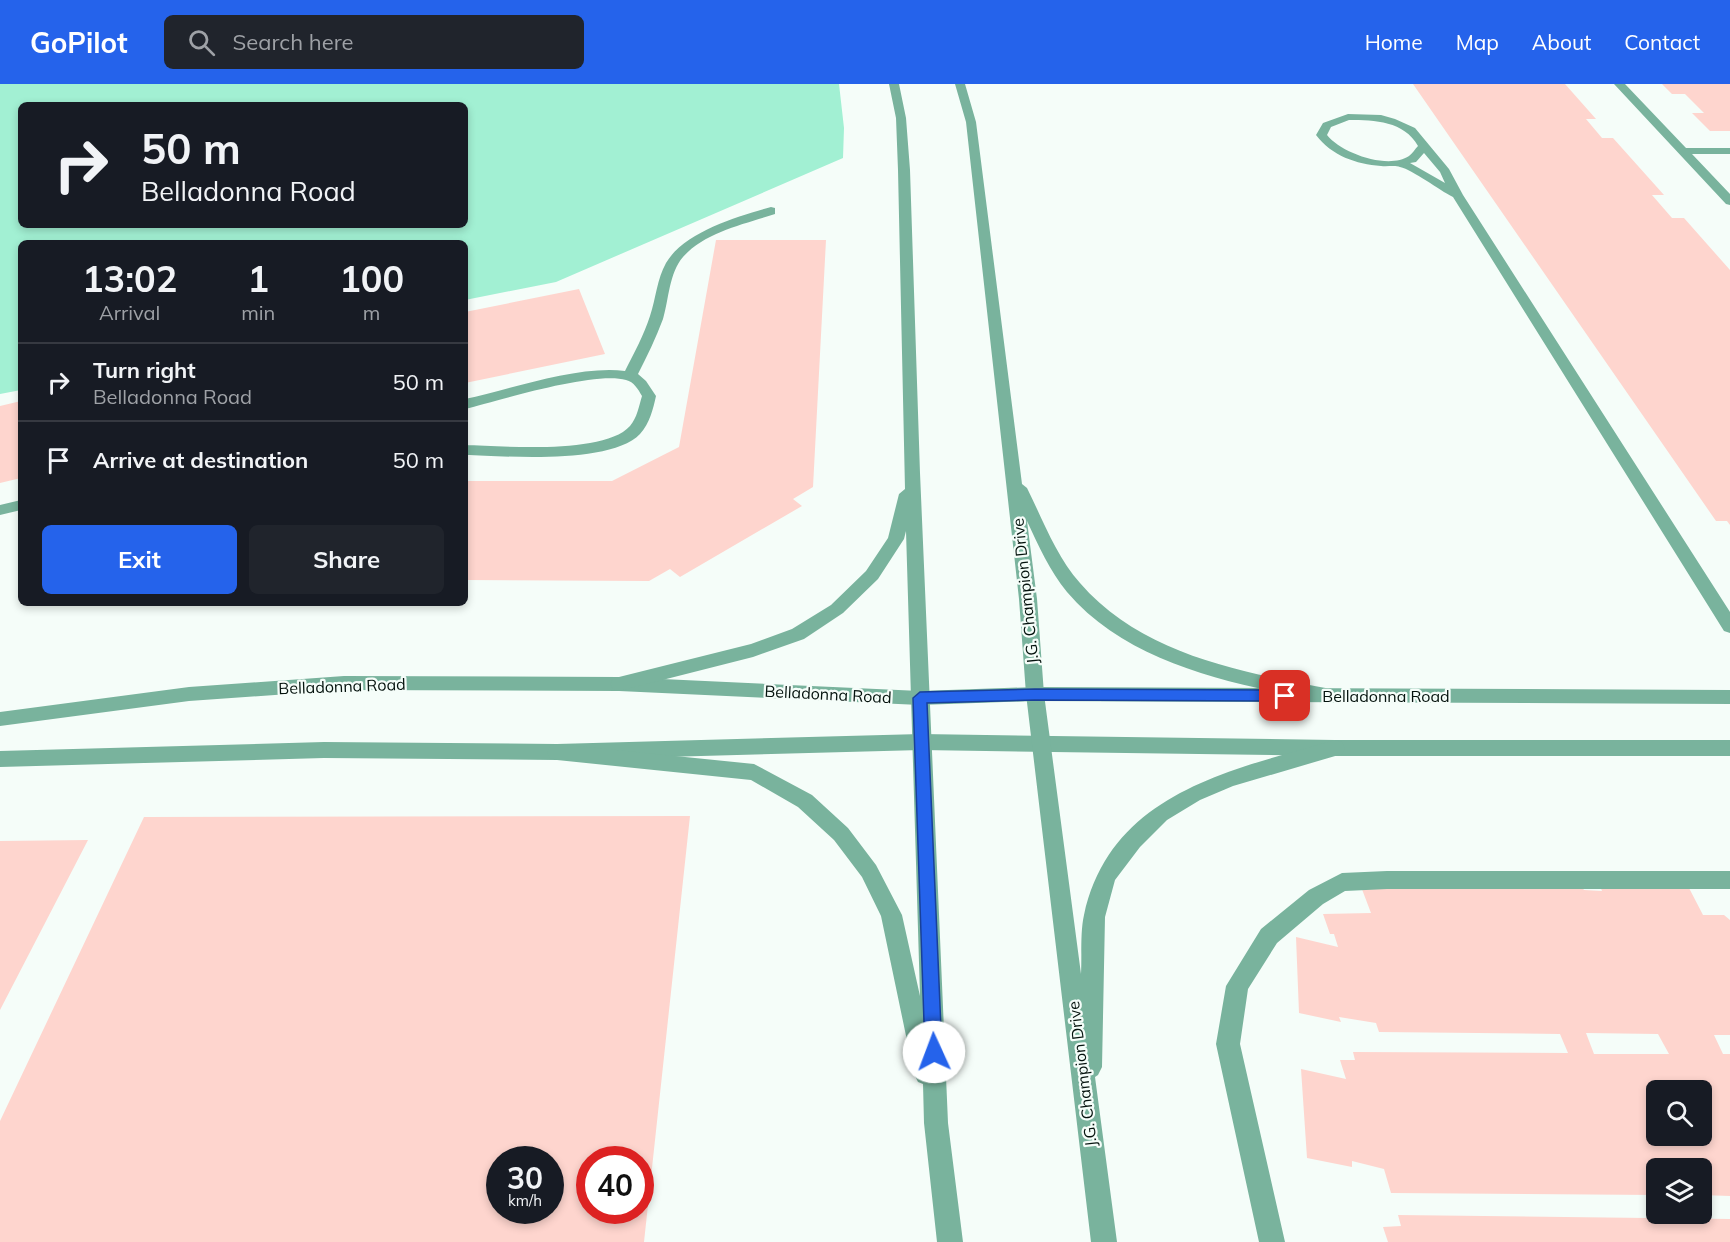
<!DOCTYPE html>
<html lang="en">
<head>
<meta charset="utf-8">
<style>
  :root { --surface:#171b24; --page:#20242c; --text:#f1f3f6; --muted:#9ea1a6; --line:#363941; --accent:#2563eb }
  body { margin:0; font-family:Mulish,sans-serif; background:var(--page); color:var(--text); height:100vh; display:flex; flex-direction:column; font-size:22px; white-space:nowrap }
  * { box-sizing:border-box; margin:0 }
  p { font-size:20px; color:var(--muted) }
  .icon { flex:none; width:33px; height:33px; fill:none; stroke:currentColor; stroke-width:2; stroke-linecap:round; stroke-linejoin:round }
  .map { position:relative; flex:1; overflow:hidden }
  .details { position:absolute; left:18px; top:156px; width:450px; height:366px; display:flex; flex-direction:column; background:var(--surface); border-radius:9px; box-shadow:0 3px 9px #0003 }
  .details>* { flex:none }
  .hud { position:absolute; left:18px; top:18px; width:450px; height:126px; border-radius:9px; box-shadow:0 3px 9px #0003; background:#171b24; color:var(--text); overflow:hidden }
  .fabs { position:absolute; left:1646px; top:996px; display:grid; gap:12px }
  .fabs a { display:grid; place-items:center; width:66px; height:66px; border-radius:9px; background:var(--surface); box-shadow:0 3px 9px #0003; font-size:30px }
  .speed { position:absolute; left:486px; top:1062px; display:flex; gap:12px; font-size:30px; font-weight:700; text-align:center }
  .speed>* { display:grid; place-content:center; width:78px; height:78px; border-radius:50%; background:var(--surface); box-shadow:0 3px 9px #0003; line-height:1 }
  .speed small { font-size:15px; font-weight:400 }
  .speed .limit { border:9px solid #d22; background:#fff; color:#111 }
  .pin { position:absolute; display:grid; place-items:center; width:51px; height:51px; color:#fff; margin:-26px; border-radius:12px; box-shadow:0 3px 9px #0006 }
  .me { position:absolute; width:66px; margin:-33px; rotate:358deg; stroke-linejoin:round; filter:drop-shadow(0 0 4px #0008) }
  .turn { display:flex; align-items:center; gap:21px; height:126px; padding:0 24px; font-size:27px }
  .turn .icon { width:78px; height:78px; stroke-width:2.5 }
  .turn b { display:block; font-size:42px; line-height:51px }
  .eta { display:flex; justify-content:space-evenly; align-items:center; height:102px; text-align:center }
  .eta b { font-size:36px; font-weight:700; line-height:42px }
  .button { display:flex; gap:12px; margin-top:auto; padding:12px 24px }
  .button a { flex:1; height:69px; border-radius:9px; background:var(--accent); color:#fff; font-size:24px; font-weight:700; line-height:69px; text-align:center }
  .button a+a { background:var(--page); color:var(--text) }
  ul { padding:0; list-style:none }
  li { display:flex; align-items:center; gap:18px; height:78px; padding:0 24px; border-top:2px solid var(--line) }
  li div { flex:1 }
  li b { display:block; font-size:22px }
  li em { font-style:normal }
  header { display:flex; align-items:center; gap:36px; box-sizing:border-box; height:84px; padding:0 30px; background:var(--accent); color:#fff }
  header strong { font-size:28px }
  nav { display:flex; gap:33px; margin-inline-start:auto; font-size:21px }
  .search { width:420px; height:54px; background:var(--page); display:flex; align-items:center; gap:15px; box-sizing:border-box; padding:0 21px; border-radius:9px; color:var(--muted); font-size:22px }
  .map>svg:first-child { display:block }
  .green { fill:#a2f0d3; fill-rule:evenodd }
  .building { fill:#fed5ce; fill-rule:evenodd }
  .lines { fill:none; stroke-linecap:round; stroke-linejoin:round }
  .service { fill:#79b39d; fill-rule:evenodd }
  .minor { fill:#79b39d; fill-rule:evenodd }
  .tertiary { fill:#79b39d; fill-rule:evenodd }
  .route { fill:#2563eb; stroke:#184099; stroke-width:1.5 }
  .labels { text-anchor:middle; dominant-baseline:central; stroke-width:4.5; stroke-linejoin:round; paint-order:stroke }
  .street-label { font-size:16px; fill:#04120d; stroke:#f5fdf9 }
</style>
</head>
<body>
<header>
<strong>GoPilot</strong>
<div class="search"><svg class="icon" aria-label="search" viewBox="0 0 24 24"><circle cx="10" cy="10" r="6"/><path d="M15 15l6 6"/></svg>Search here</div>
<nav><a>Home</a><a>Map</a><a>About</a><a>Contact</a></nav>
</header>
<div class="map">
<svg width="1730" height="1158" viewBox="0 0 1730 1158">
  <rect width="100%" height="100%" fill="#f5fdf9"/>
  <!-- green -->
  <path class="green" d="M0 0H839L844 44 843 74 556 198 465 216V159H21V306L0 310ZM21 21H465V141H21Z"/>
  <!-- building -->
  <path class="building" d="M1413 0H1565L1596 35H1586L1602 54H1613L1664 111H1652L1672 134H1684L1730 186V441L1727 437H1716Z
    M1662 0H1730V47H1710L1692 29H1704L1685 10H1672Z
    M716 156H826L813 403 793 415 802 422 680 493 670 485 649 497 465 496V397H612L679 363Z
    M579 205 605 270 465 299V228Z
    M21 317V394L0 399V322Z
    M690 732 644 1158H0V1037L144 733ZM500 1076H550V1126H500ZM590 1076H640V1126H590Z
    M88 756 0 926V757Z
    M1360 800 1581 802 1584 806 1602 807 1600 802 1689 804 1703 831H1724L1730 836V951H1714L1723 970H1730V1112L1701 1111V1084H1656V1111L1391 1109 1384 1085 1352 1077V1083L1307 1074 1301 985 1346 995 1340 976H1355L1353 968 1568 969 1560 950 1379 948 1376 939 1339 933 1341 938 1299 929 1296 853 1338 863 1334 850H1330L1323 830 1371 829ZM1586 949 1658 950 1669 970H1594ZM1656 1006H1701V1052H1656Z
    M1398 1131 1730 1135V1158H1388L1383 1143 1401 1142Z"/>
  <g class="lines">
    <!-- service -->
    <path class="service" d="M1614 0H1625L1686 64H1730V70H1692L1730 110V121L1726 120Z
      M1348 30 1381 31 1395 35 1415 44 1449 85 1463 111 1730 528V549L1724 547 1453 113C1439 106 1413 86 1400 83 1395 81 1387 83 1381 82 1356 80 1332 72 1316 51L1323 39ZM1349 36C1375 36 1404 37 1418 62 1415 65 1412 70 1409 72 1388 86 1341 69 1327 51L1331 43ZM1424 69 1440 88 1445 99 1410 79 1416 78Z
      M771 123 775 124V130C745 140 705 148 683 173 669 189 669 215 663 235 656 254 647 272 638 290L646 297 656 312C653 325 650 339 640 350 610 381 506 372 465 371V361C502 362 604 371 630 342 637 334 639 322 642 312 638 305 634 298 626 296 594 287 501 316 465 325V315C511 305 579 281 625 287 634 269 644 251 650 232 656 214 657 195 666 179 684 148 738 132 771 123Z
      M21 416V426L0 431V421Z
      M1387 787H1730V805H1387L1345 807 1323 820 1277 859 1248 905 1240 960 1285 1158H1259L1216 960 1226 902 1261 845 1309 806 1342 789Z"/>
    <!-- minor -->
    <path class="minor" d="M344 592 619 593 920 607 1035 603 1730 606V620L1035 617 920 621 619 607 344 606 189 617 0 642V628L189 603Z
      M921 650 1335 656H1730V672H1335L921 666 557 676 324 674 0 683V667L324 658 557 660Z"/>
    <!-- tertiary -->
    <path class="tertiary" d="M889 0H899L906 34 910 86 920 389 948 1039 963 1158H937L924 1039 923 1000 918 998 914 990 881 832 862 793 834 756 798 723 751 696 557 676 550 674 547 668 550 662 557 660 754 680 812 711 848 744 876 781 902 831 920 912 906 447 904 455 878 495 843 529 804 555 753 573 619 607 613 605 610 600 613 595 619 593 751 560 792 545 831 521 866 487 888 454 899 410 905 405 898 86 896 34Z
      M955 0H965L976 38 1022 400 1027 404C1043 436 1056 472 1080 499 1142 571 1242 588 1331 605L1338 607 1340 612 1338 617 1331 619C1239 601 1131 583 1067 508 1050 487 1038 461 1027 437L1037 515 1044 610 1081 890C1082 872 1080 849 1084 831 1111 708 1232 686 1335 656L1342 658 1345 664 1342 670 1233 702 1200 716 1167 736 1140 763 1115 796 1105 833 1102 983 1098 991 1095 993 1117 1158H1091L1026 610 1019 515 966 38Z"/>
  </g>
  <!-- route -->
  <path class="route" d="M1035 605 1285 606 1292 612 1285 617 1035 616 927 619 942 968 940 974 934 976 927 974 925 968 913 614 920 608Z"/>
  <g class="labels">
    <!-- street labels -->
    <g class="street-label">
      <text transform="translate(1025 507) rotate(-96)">J.G. Champion Drive</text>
      <text transform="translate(342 602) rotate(-2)">Belladonna Road</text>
      <text transform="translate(828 610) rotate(3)">Belladonna Road</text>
      <text x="1386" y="612">Belladonna Road</text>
      <text transform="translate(1082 990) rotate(-97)">J.G. Champion Drive</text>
    </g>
  </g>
</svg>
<div class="fabs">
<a><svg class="icon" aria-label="search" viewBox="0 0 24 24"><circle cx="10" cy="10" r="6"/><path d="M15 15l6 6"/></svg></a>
<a><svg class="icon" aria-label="layers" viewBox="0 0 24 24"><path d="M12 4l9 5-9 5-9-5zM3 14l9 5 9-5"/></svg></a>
</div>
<div class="speed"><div>30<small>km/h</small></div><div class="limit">40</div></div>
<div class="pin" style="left:1285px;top:612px;background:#d93025"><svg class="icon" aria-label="arrive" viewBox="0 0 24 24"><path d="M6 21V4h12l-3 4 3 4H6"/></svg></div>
<svg class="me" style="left:934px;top:968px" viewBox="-20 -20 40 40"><circle r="19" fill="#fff"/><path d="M0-13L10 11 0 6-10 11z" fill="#2563eb"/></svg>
<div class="hud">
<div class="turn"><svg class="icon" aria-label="right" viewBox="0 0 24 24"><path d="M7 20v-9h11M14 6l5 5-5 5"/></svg><div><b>50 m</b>Belladonna Road</div></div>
</div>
<section class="details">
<div class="eta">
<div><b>13:02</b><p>Arrival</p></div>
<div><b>1</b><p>min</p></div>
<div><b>100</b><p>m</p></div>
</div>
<ul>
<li><svg class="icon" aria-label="right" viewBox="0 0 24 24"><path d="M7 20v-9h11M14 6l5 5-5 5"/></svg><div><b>Turn right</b><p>Belladonna Road</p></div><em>50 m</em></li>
<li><svg class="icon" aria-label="arrive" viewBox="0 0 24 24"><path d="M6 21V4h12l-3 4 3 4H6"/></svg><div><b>Arrive at destination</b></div><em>50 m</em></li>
</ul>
<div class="button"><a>Exit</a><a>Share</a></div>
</section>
</div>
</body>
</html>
